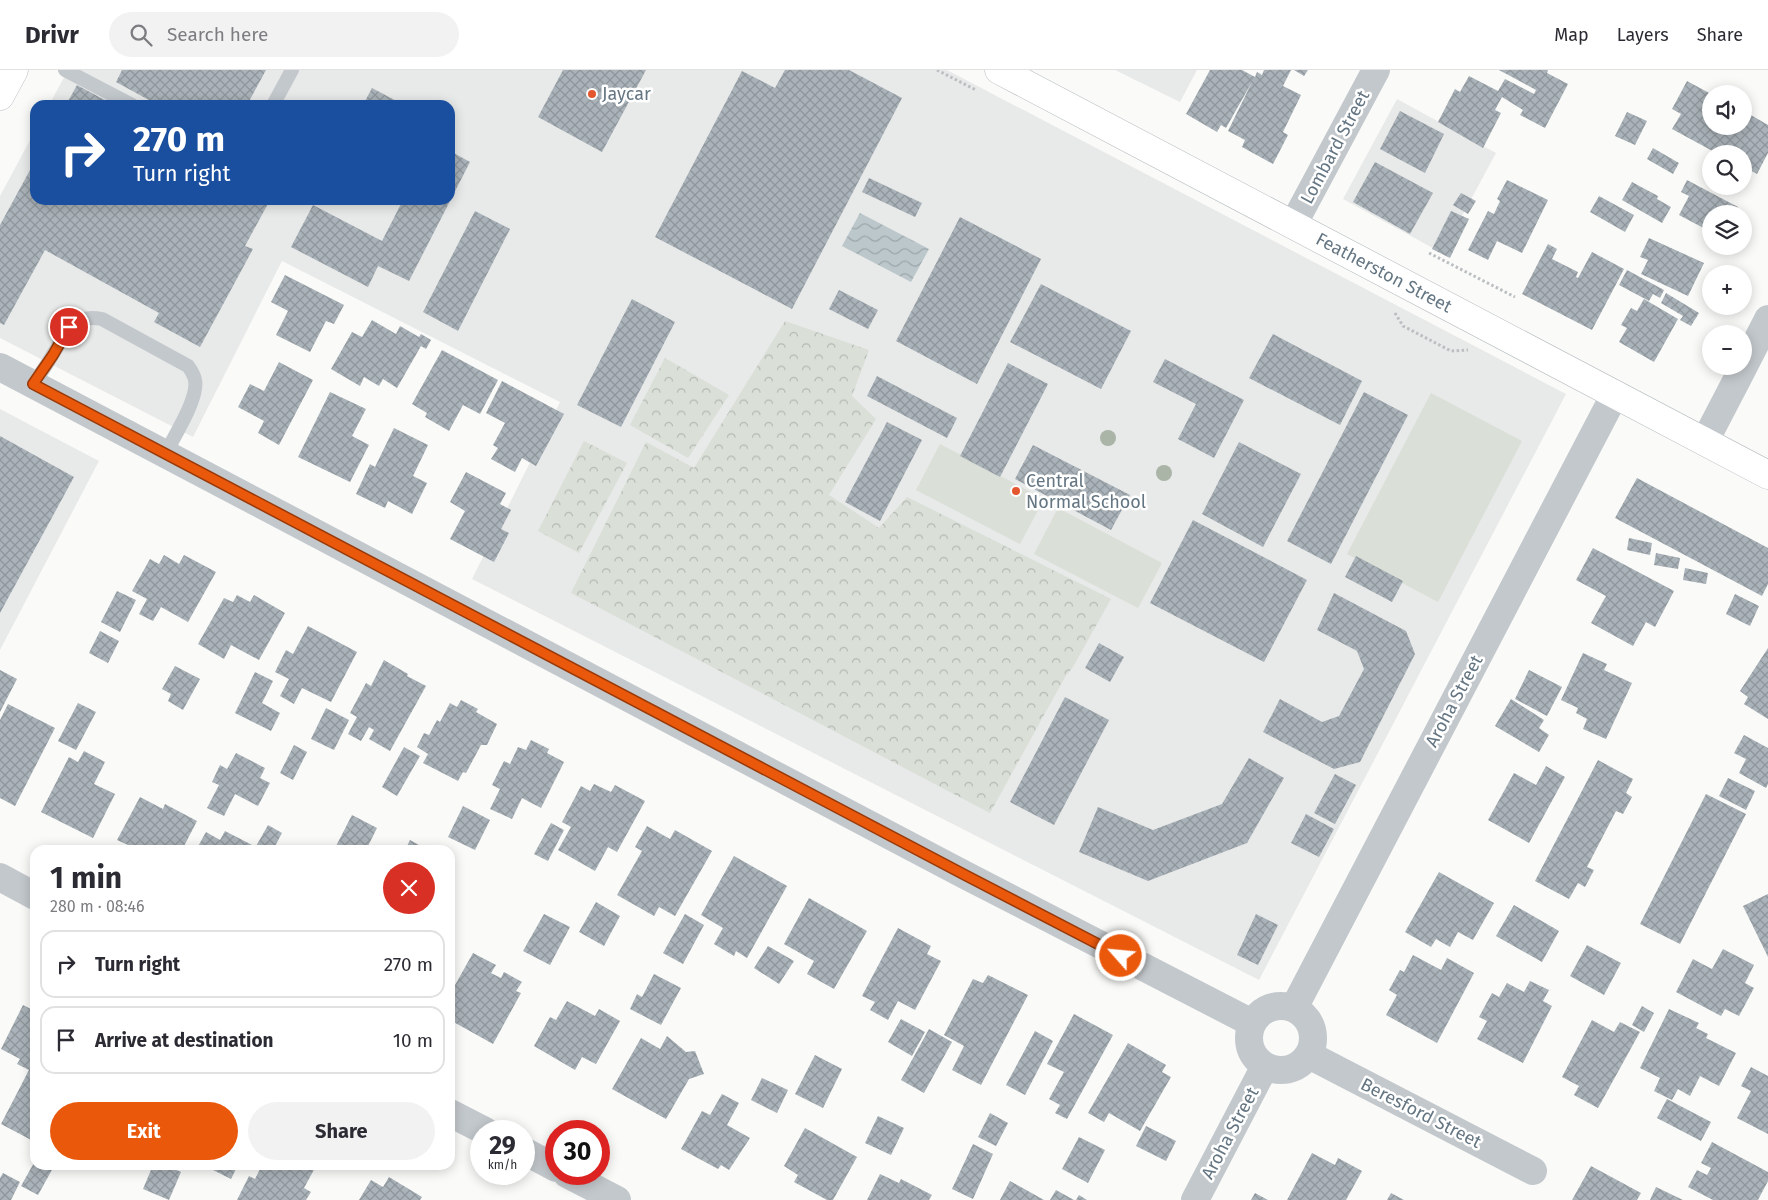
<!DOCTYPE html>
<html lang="en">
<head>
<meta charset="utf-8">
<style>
  :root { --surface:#fff; --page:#f2f2f3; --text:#2b2b33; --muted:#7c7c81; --line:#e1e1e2; --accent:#ea580c }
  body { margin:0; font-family:"Fira Sans",sans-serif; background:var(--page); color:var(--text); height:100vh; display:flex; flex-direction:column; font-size:19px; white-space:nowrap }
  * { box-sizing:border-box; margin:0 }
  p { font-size:16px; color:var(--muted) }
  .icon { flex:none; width:28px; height:28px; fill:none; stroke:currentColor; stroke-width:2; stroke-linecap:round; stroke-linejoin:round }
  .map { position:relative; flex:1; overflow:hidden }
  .panel { position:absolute; left:30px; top:775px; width:425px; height:325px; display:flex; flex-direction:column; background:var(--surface); border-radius:15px; box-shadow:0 2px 12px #0003 }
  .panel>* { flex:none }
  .hud { position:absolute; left:30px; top:30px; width:425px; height:105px; border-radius:15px; box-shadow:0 2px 12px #0003; background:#1a4fa0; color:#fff; overflow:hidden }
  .fabs { position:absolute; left:1702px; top:15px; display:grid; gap:10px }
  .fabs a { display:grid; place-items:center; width:50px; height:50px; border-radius:50%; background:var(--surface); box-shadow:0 2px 12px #0003; font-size:25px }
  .speed { position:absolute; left:470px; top:1050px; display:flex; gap:10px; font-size:25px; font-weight:700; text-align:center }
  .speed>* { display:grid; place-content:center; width:65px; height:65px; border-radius:50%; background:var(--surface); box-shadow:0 2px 12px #0003; line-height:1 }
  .speed small { font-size:12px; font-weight:400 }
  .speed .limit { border:8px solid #d22; background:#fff; color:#111 }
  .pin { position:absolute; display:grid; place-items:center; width:42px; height:42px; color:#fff; margin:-21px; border:2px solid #fff; border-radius:50%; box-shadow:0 1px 5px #0007 }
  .me { position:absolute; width:55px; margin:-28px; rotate:297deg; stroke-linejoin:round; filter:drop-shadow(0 0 4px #0008) }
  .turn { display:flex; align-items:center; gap:18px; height:105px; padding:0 20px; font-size:22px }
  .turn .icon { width:65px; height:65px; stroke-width:2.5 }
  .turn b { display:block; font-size:35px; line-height:42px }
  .round { display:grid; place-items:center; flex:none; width:52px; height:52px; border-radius:26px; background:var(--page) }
  .head { display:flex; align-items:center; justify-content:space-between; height:85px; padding:0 20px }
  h1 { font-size:30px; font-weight:700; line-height:38px }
  .action { display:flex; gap:10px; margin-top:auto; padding:10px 20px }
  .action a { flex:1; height:58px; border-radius:30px; background:var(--accent); color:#fff; font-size:20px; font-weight:700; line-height:58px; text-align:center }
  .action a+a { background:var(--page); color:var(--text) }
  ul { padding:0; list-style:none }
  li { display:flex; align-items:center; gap:15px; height:68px; margin:0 10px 8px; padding:0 10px; border:2px solid var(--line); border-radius:15px }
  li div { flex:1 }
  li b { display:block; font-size:19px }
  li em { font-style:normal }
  header { display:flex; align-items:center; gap:30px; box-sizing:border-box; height:70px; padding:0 25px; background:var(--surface); border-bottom:1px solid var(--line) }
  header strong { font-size:24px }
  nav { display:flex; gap:28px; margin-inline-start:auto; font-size:18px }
  .search { width:350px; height:45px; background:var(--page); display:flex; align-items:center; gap:12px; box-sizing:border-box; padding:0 18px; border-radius:28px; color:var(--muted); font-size:19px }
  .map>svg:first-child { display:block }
  .built { fill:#e8e9e9 }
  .grass { fill:#dadfd7 }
  .forest { fill:url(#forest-crowns) }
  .water { fill:url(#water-waves) }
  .building { fill:url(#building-cross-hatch) }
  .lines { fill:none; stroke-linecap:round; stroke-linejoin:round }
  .secondary-casing { stroke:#b3babf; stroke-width:29 }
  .highway-casing { stroke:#b4b9bd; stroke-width:29 }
  .path { stroke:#bbbfc2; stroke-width:3; stroke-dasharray:2.5 2.5; stroke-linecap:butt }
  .lane { stroke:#c3c8cc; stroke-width:14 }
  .street { stroke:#c3c8cc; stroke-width:28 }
  .secondary { stroke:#fff; stroke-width:28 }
  .highway { stroke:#fff; stroke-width:28 }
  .tree { fill:#aab4a7 }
  .route-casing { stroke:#983908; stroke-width:12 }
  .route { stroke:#ea580c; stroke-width:9 }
  .poi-dot { fill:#e4572e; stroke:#fff; stroke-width:2 }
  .labels { text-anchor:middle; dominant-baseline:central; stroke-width:5; stroke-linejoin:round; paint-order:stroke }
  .poi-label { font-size:18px; fill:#657683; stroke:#fff; text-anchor:start }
  .street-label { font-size:18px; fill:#657683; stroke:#fff }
</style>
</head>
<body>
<header>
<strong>Drivr</strong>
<div class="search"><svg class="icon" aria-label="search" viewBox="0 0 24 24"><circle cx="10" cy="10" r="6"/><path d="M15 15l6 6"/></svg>Search here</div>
<nav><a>Map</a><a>Layers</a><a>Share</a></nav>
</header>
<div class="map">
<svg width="1768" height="1130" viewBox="0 0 1768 1130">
  <defs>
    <pattern id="forest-crowns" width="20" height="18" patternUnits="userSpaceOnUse" patternTransform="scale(1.25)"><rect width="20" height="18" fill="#dadfd7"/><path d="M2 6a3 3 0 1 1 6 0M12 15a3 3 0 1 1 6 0" fill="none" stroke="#b4b9b4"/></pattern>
    <pattern id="water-waves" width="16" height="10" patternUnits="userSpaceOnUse" patternTransform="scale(1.25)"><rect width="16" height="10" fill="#bbc7cb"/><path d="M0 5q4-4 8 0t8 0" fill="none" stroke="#9ca6aa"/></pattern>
    <pattern id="building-cross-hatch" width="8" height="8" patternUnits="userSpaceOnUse" patternTransform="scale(1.25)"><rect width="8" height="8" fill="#aab3b9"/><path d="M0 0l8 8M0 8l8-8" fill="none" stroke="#8e969c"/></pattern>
  </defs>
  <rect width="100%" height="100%" fill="#fafaf8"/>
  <!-- built -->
  <path class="built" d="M68 0H947L1566 324 1259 910 472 509 560 332 282 191 193 367 0 268V126L35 61V130H450V35H49Z
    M1115 0H1197L1180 32Z
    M1397 29 1496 83 1442 183 1343 129Z
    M0 339 99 391 0 580Z"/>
  <!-- grass -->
  <path class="grass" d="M1431 323 1522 371 1438 532 1347 484Z
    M940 374 1044 429 1020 474 916 420Z
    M1058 438 1162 493 1138 538 1034 484Z"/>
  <!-- forest -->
  <path class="forest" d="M785 251 869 280 852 326 876 349 829 425 879 458 907 427 1111 529 1073 597 1065 607 990 743 571 523 646 372 694 398Z
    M665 288 729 325 688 388 630 355Z
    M584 371 627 393 579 483 538 461Z"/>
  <!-- water -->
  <path class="water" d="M860 143 929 179 911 212 842 176Z"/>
  <!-- building -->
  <path class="building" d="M122 0H266L247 35H158L116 12Z
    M563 0H646L602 82 538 47Z
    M785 0H849L902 28 792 239 655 167 742 1 775 18Z
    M1210 0H1242L1255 7 1257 2 1262 5 1264 0H1291L1283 16 1301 25 1283 62 1288 65 1273 94 1242 77 1245 70 1228 61 1252 12 1226 58 1221 55 1217 62 1186 44Z
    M1294 0H1308L1304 6Z
    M1499 0H1548L1547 3 1568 14 1545 58 1520 45 1523 40 1502 27 1495 40 1501 43 1483 78 1438 52 1455 19 1460 22 1469 6 1498 21 1505 9 1534 24 1536 20Z
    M1687 11 1711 24V56H1744V41L1768 55V83L1757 104 1744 97V84H1718L1672 59 1681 44 1672 39Z
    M77 15 114 35H66Z
    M372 18 404 35H363Z
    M1400 41 1444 64 1425 103 1380 79Z
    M1627 42 1647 51 1635 75 1615 66Z
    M1653 78 1679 93 1673 104 1647 89Z
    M450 81 470 92 409 211 378 196 368 217 291 177 313 135 382 171 403 130H450Z
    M35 91V130H270L245 176 253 179 200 277 154 252 159 243 45 180 4 255 0 253V155Z
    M1375 92 1433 123 1410 164 1353 132Z
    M869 108 922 133 915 147 862 122Z
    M1507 110 1548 130 1522 183 1497 171 1488 190 1468 180 1488 141 1494 144 1500 131 1497 129Z
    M1687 110 1738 137 1734 144H1711V162L1679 145 1689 126 1681 122Z
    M1632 112 1658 126 1657 129 1671 137 1662 153 1622 130Z
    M1461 123 1476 131 1468 144 1453 135Z
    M1599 126 1634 145 1625 162 1590 142Z
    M475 141 510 159 458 261 423 242Z
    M1451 141 1469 149 1450 188 1432 179Z
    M960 147 1041 189 977 314 896 271Z
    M1649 168 1704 193 1688 226 1641 204 1648 190 1640 187Z
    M1548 174 1557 179 1552 189 1578 202 1576 207 1578 208 1592 182 1624 199 1592 260 1522 224Z
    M1627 200 1664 220 1660 228 1653 224 1649 231 1619 215Z
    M285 205 344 235 334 254 326 251 310 282 276 265 288 241 271 232Z
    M1041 214 1131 261 1101 319 1010 272Z
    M839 220 878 240 868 259 829 239Z
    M1666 223 1699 243 1691 256 1680 250 1683 246 1661 233Z
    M632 229 675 252 621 357 577 335Z
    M1644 229 1678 249 1654 292 1619 272 1627 258 1621 255 1631 238 1637 241Z
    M372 250 396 264 400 256 419 267 421 264 431 270 426 279 421 276 397 318 383 309 379 316 364 307 360 316 331 299 352 262 362 267Z
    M1273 264 1362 311 1340 355 1249 308Z
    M442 280 498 310 480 344 463 335 449 361 425 347 427 343 412 334Z
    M1165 289 1244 330 1214 388 1178 369 1196 334 1153 312Z
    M279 292 313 310 279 375 258 363 264 351 238 337 250 314 264 321Z
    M1008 293 1048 314 1000 407 960 386Z
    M877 306 957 348 947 368 867 326Z
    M502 311 564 344 536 396 522 388 515 402 491 389 498 378 493 375 505 353 486 343Z
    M330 322 366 339 352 366 369 375 350 412 298 387Z
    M1364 322 1408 345 1331 494 1287 471Z
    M887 352 922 370 880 451 845 432Z
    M394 358 428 375 413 406 427 413 412 444 388 431 385 438 356 424 370 394 375 397Z
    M0 366 74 407 0 543Z
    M1239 372 1301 404 1263 477 1202 444Z
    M1033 375 1130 425 1111 460 1015 409Z
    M466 402 506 423 500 434 511 440 501 459 509 463 494 492 450 469 465 441 450 432Z
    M1637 408 1768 478V514L1762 526 1615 448Z
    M1193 450 1307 510 1264 592 1150 533Z
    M1629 468 1652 473 1650 485 1627 480Z
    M1593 478 1674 521 1655 557 1646 552 1633 576 1591 553 1606 526 1576 510Z
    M1656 483 1680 488 1678 499 1654 495Z
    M164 485 179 494 184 485 216 502 188 552 161 537 153 551 139 544 147 529 132 521 150 489 159 494Z
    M1356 486 1403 511 1392 532 1345 507Z
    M1685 498 1708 503 1706 514 1683 510Z
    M117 521 136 530 120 562 101 552Z
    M1334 523 1406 561 1415 584 1360 692 1334 699 1263 662 1280 629 1322 652 1339 646 1364 599 1357 581 1317 560Z
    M1735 524 1759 536 1750 556 1726 544Z
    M237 525 250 532 254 525 285 543 259 590 231 575 224 589 198 574 224 528 233 532Z
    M308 556 357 582 331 632 302 618 294 634 280 626 289 609 275 602 286 580 293 584Z
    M100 561 119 571 108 593 89 583Z
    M1099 573 1124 587 1110 612 1085 598Z
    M1768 578V649L1744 634 1748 627 1740 621Z
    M1583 583 1607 594 1604 600 1632 613 1606 669 1583 659 1587 649 1576 643 1578 638 1561 630Z
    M384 590 408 604 407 606 426 616 390 681 369 669 374 660 369 657 361 671 348 664 357 647 350 643 366 613 371 616Z
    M175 596 200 609 183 640 168 631 171 624 162 619Z
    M0 600 17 609 0 642Z
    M1529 600 1562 617 1547 646 1515 629Z
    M255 602 273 611 262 633 280 643 271 661 235 643Z
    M1065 627 1109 650 1054 755 1010 732Z
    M1511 629 1544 650 1539 658 1549 665 1539 682 1495 656Z
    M461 630 478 639 476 642 497 654 487 675H481L466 703 463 702 458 711 423 693 428 684 417 677 424 663 429 665 437 650 440 652 450 633 457 637Z
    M78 633 96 642 76 680 58 671Z
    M8 634 55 658 15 736 0 728V650Z
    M326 638 349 650 334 680 311 669Z
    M1744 665 1768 678V714L1766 718 1739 703 1746 689 1734 683Z
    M531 670 549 679 547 683 564 692 541 738 522 728 512 749 490 739 500 719 492 715 504 691 510 694 518 677 526 680Z
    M294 675 307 682 293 710 280 703Z
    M404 677 420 686 397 726 382 717Z
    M84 681 105 692 94 714 115 724 93 768 41 742 69 687 78 692Z
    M236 683 265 698 260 708 270 713 258 736 235 724 224 746 207 738 219 715 212 712 220 695 227 699Z
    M1249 688 1284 708 1247 773 1148 811 1079 782 1098 737 1153 760 1222 734Z
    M1598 690 1633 709 1626 723 1632 727 1623 744 1616 741 1587 797 1594 800 1585 817 1578 813 1569 829 1535 811Z
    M1546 696 1565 707 1529 773 1488 750 1514 703 1536 715Z
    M1335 704 1356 715 1335 754 1314 743Z
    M1728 708 1755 721 1746 740 1719 726Z
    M594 714 611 722 615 715 645 731 617 782 608 777 595 801 558 780 571 757 562 752 581 716 590 721Z
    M1706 724 1746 744 1680 874 1640 854Z
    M140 727 163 739 165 734 197 751 182 780H125L128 775 117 770Z
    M463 736 490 750 475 780 448 767Z
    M1306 744 1334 759 1319 787 1291 773Z
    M352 745 377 758 366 780H334Z
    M551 753 564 760 548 791 534 784Z
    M268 755 282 763 273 780H258L255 778Z
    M647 756 670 769 675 760 712 781 675 846 659 837 654 846 617 825 642 781 635 777Z
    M225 761 254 776 251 780H196L206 762 220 770Z
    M410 770 428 780H405Z
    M734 786 787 816 747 888 736 881 734 886 714 874 723 858 701 845Z
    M1439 802 1494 833 1473 870 1458 862 1450 877 1436 869 1431 877 1405 862Z
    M1768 824V887L1743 836Z
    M809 828 867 861 834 919 807 904 814 891 784 874Z
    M596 832 620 846 604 876 579 862Z
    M1514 835 1559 861 1542 892 1496 866Z
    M544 844 570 857 550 895 523 881Z
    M685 844 704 855 683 894 663 883Z
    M1256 844 1278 855 1258 895 1237 885Z
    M898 858 931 876 927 884 941 891 915 940 898 931 888 950 870 940 875 932 862 926Z
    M1587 875 1621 893 1604 925 1570 906Z
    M768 876 794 891 779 914 754 898Z
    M1723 879 1754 895 1745 913 1754 918 1739 946 1725 939 1721 946 1676 922 1693 889 1712 899Z
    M473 883 496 895 491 903 501 908 504 902 522 912 516 921 521 923 493 974 450 950V924Z
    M1413 885 1441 900 1447 888 1474 903 1437 973 1386 945 1397 925 1389 920 1400 900 1404 902Z
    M654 904 681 918 661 955 630 939 637 924 642 927Z
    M988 905 1028 925 981 1015 952 1000 964 976 944 965 973 909 983 913Z
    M1530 911 1549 920 1543 931 1552 936 1523 993 1477 969 1487 951 1479 947 1492 923 1499 927 1507 913 1524 922Z
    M567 931 595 946 599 939 620 951 596 994 582 987 575 1000 534 976 550 947 556 950Z
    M23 935 35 941V1066L33 1071 1 1054 29 1000 17 994 20 989 1 979Z
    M1642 936 1654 943 1644 962 1632 955Z
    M1669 939 1699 953 1696 958 1708 964 1706 968 1736 983 1719 1016 1700 1006 1690 1026 1678 1019 1672 1030 1654 1021 1660 1008 1640 998Z
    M1074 944 1113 965 1067 1049 1055 1043 1060 1035 1049 1029 1064 1002 1047 994Z
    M901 949 925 962 912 986 888 972Z
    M1592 950 1614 962 1620 952 1640 962 1598 1038 1574 1025 1579 1016 1562 1007Z
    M929 959 952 972 924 1023 901 1010Z
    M1035 961 1053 971 1025 1025 1006 1015Z
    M667 966 686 982 695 981 704 1004 689 1009 666 1049 612 1019 641 968 660 979Z
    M1128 973 1166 995 1162 1002 1171 1007 1140 1061 1109 1043 1104 1052 1088 1043Z
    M815 985 842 999 823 1038 795 1024Z
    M1751 997 1768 1006V1064L1737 1048 1751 1021 1741 1016Z
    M762 1008 788 1020 777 1043 751 1030Z
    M722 1024 739 1033 727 1055 750 1068 729 1100 721 1095 718 1099 681 1079 702 1041 710 1045Z
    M1667 1029 1711 1052 1701 1071 1657 1048Z
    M990 1043 1008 1053 996 1076 978 1067Z
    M878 1046 904 1058 891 1085 865 1073Z
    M1146 1056 1176 1071 1166 1091 1136 1076Z
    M805 1058 857 1087 833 1130H827L794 1112 798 1105 784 1096Z
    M1079 1067 1105 1080 1088 1113 1062 1099Z
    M1712 1072 1768 1102V1111L1758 1130H1713L1688 1117 1697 1100 1707 1105 1711 1098 1701 1093Z
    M973 1074 993 1084 973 1129 952 1119Z
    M1312 1083 1335 1095 1338 1088 1362 1101 1346 1130H1287Z
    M35 1091V1095H47L53 1098 38 1125 21 1116Z
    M153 1095H165L181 1102 169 1130 143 1119Z
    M216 1095H238L231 1109 213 1100Z
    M262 1095 316 1096 304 1118 311 1122 306 1130H237L249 1106 255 1109Z
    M1591 1096 1641 1123 1637 1130H1572Z
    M3 1103 20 1112 11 1130H0V1108Z
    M880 1104 899 1113 901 1109 932 1125 929 1130H867Z
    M389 1107 422 1127 420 1130H359L371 1110 383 1117Z
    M1010 1111 1044 1130H1000Z
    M1656 1117 1683 1130H1650Z
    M1056 1120 1074 1130H1050Z
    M1255 1123 1268 1130H1251Z
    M1391 1123 1404 1130H1387Z
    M1079 1125 1087 1130H1076Z"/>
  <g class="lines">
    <!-- secondary casing -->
    <g class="secondary-casing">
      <g id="secondary">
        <path id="s1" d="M999 0 1768 405"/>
      </g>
    </g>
    <!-- highway casing -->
    <g class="highway-casing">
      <path id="highway" d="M0 26 14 0"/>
    </g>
    <!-- path -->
    <path class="path" d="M937 0 976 20
      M1429 183 1515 227
      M1395 243 1403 256 1451 281 1468 280"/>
    <!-- lane -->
    <path class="lane" d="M65 0 132 35
      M273 35 292 0
      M33 314C40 304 47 295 53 284 67 263 71 243 102 249L188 296C191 300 194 305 195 310 199 328 174 366 166 383"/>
    <!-- street -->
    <path class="street" d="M1293 155 1376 0
      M1744 296 1768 249
      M0 297 965 805 1252 953
      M1705 371 1744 296
      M0 807 35 826
      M1249 968a32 32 0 1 1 64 0a32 32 0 1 1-64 0Z
      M1294 938 1615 324
      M1309 985 1533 1101
      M450 1043 485 1061
      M524 1081 556 1098
      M567 1104 617 1130
      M1195 1130 1265 996"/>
    <!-- secondary -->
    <use href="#secondary" class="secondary"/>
    <!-- highway -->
    <use href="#highway" class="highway"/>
  </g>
  <!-- trees -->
  <g class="tree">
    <circle cx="1108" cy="368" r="8"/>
    <circle cx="1164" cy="403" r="8"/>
  </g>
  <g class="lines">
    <!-- route casing -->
    <g class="route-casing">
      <path id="route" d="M69 257 53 285 33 314 965 805 1121 886"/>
    </g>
    <!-- route -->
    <use href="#route" class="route"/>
  </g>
  <!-- markers -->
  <g class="poi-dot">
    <circle cx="592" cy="24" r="5"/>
    <circle cx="1016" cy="421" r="5"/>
  </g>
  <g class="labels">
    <!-- poi labels -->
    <g class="poi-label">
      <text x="602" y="24">Jaycar</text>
      <text x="1026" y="411">Central<tspan x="1026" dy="21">Normal School</tspan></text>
    </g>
    <!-- street labels -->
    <g class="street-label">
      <text transform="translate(1335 77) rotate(-62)">Lombard Street</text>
      <text stroke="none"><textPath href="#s1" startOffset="435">Featherston Street</textPath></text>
      <text transform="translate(1454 631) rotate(-62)">Aroha Street</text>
      <text transform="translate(1421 1043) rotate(27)">Beresford Street</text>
      <text transform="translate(1230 1063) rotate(-62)">Aroha Street</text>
    </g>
  </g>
</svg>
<div class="fabs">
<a><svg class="icon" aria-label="sound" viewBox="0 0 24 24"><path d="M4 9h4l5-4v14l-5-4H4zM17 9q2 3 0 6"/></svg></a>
<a><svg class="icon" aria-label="search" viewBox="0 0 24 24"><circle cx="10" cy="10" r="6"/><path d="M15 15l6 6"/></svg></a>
<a><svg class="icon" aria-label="layers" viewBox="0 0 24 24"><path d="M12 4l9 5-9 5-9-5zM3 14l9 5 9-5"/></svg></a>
<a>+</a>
<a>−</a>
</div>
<div class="speed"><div>29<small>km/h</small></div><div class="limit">30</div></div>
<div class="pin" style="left:69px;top:257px;background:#d93025"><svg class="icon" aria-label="arrive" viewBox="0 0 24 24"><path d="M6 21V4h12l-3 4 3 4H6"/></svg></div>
<svg class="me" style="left:1121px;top:886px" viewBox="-20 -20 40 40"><circle r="17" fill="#ea580c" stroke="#fff" stroke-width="3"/><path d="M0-11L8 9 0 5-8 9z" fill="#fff"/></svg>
<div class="hud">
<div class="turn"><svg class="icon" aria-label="right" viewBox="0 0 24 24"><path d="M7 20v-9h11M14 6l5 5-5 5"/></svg><div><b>270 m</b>Turn right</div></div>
</div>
<section class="panel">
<div class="head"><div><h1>1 min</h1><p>280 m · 08:46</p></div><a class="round" style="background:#d93025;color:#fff"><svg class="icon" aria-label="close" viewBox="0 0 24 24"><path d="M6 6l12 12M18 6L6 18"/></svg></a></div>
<ul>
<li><svg class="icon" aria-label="right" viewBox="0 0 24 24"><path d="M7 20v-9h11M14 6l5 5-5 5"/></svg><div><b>Turn right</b></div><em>270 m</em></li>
<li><svg class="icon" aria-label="arrive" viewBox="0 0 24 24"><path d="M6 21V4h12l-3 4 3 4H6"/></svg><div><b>Arrive at destination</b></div><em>10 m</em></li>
</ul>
<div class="action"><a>Exit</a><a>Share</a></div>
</section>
</div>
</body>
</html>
